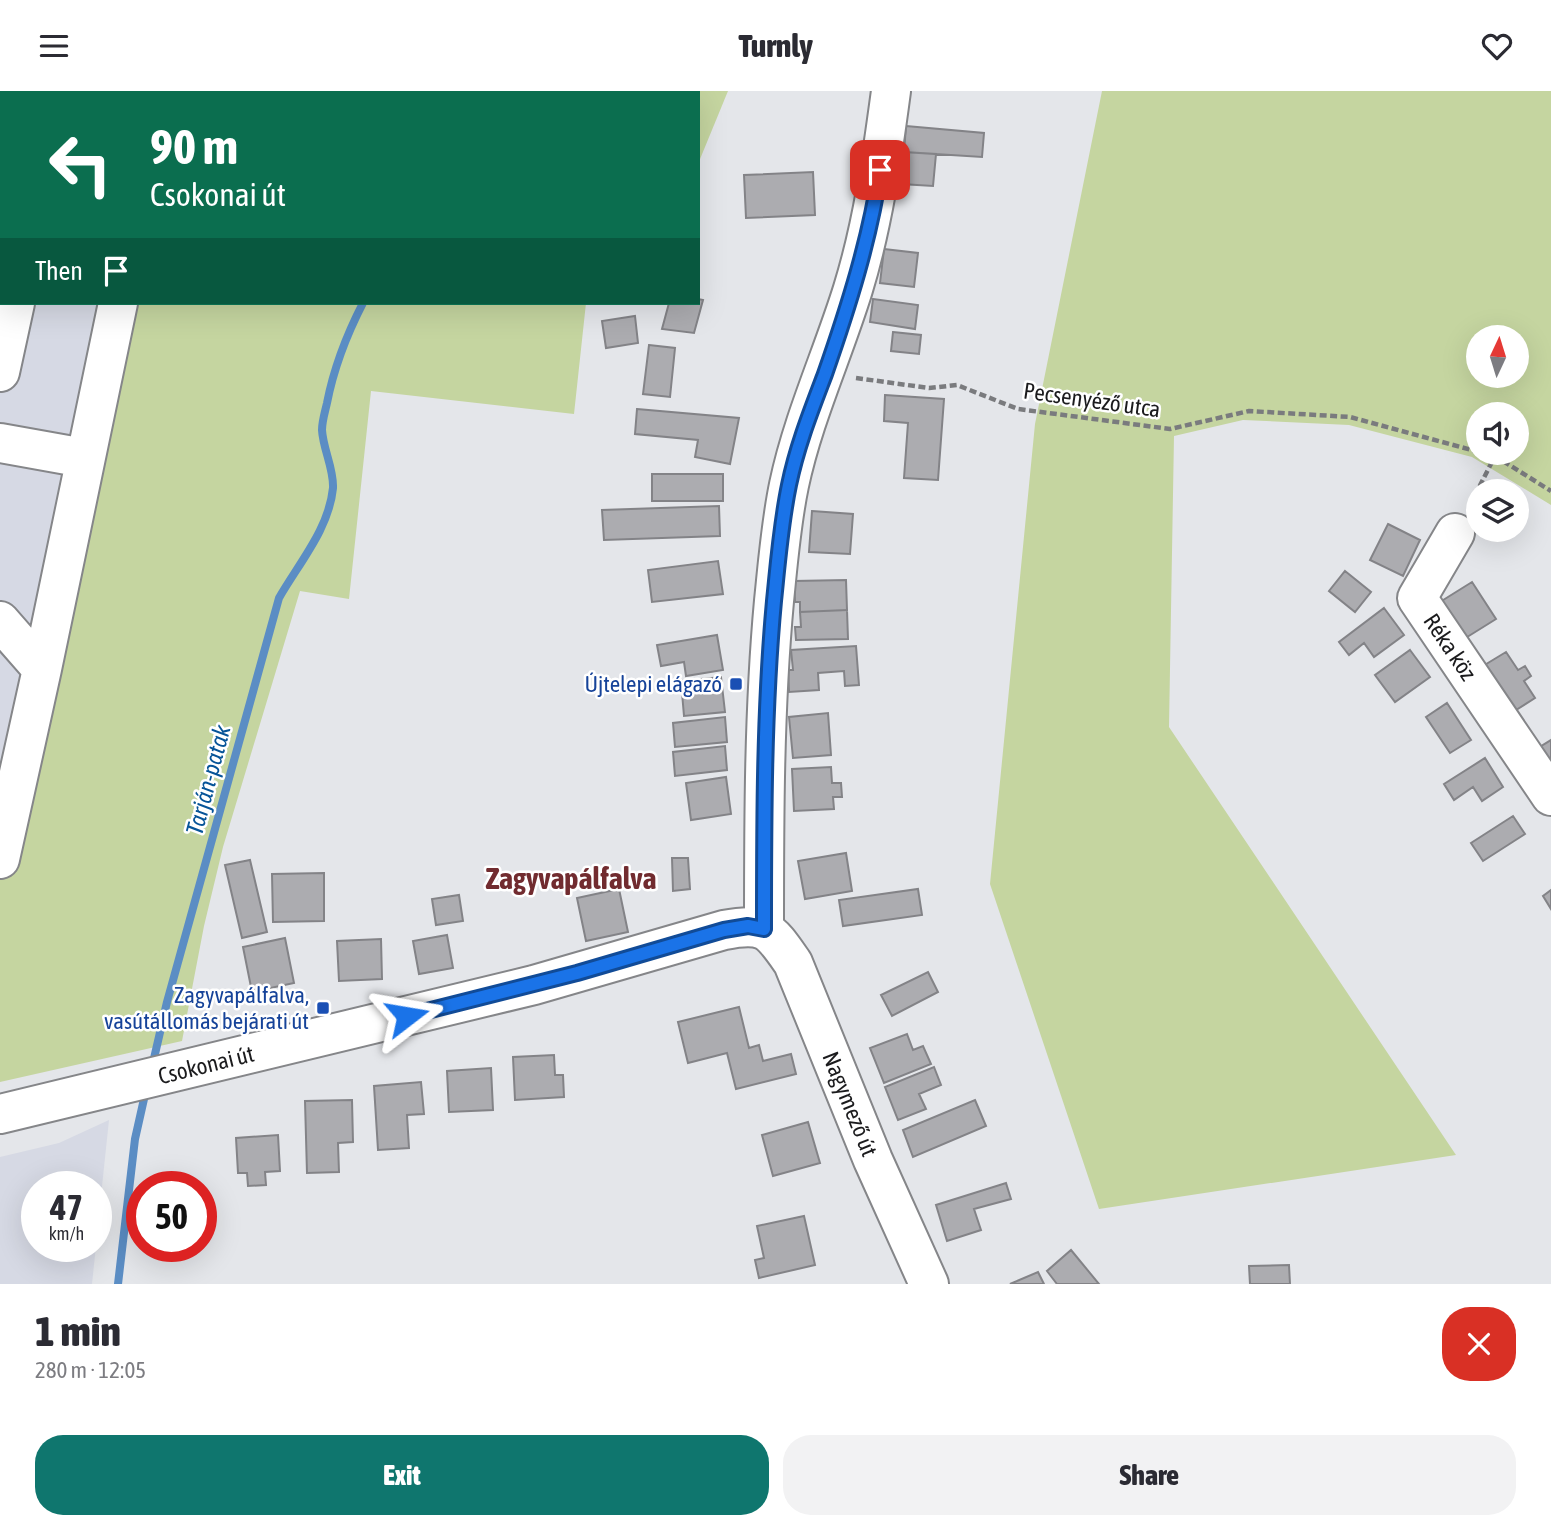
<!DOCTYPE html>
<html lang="en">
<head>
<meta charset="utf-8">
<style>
  :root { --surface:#fff; --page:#f2f2f3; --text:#2b2b33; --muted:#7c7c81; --accent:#0f766e }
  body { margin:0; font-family:"Asap Condensed",sans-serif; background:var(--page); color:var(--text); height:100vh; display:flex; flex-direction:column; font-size:26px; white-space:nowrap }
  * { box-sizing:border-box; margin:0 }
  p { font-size:23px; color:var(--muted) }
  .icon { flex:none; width:38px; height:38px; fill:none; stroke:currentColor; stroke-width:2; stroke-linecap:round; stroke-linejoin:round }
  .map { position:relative; height:1193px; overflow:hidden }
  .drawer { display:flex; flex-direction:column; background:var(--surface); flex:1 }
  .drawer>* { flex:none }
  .guide { position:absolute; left:0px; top:0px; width:700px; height:214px; box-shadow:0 7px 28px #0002; background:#0b6e4f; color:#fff; overflow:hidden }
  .needle { width:46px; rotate:4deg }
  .fabs { position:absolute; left:1466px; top:234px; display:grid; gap:14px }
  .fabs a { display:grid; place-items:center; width:63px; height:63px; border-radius:50%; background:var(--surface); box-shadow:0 7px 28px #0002; font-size:35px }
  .speed { position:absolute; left:21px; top:1080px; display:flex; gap:14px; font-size:35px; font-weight:700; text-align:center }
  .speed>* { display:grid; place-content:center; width:91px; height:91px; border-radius:50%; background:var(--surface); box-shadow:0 7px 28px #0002; line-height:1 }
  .speed small { font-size:18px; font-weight:400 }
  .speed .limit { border:10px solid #d22; background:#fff; color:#111 }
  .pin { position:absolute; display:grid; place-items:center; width:60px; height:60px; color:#fff; margin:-30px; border-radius:14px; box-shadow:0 4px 10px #0006 }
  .me { position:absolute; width:77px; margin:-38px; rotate:76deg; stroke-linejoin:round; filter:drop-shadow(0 0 5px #0008) }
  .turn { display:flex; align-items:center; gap:24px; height:147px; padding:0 35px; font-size:32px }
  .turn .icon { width:91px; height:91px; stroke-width:2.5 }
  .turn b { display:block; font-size:49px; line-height:60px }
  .then { display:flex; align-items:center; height:66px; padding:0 35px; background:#0003; gap:14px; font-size:26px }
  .round { display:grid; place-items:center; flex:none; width:74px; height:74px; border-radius:28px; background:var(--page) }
  .headline { display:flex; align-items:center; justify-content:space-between; height:119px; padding:0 35px }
  h1 { font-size:42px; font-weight:800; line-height:52px }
  .cta { display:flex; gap:14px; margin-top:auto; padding:14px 35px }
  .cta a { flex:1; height:80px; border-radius:28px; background:var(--accent); color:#fff; font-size:28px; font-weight:800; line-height:80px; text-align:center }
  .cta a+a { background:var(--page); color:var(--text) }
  header { display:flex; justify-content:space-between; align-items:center; height:91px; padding:0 35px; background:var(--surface); font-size:32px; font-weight:800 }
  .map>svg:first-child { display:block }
  .built { fill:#d6d9e4 }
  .green { fill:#c5d5a0; fill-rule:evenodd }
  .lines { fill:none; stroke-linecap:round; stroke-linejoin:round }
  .stream { stroke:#5b8dc4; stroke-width:8 }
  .building { fill:#acacb0; stroke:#838387; stroke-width:2 }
  .minor-casing { stroke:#858689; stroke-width:42 }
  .major-casing { stroke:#858689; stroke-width:42 }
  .path { stroke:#7a7b7e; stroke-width:4.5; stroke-dasharray:7 3.5; stroke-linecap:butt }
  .minor { stroke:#fff; stroke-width:38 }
  .major { stroke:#fff; stroke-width:38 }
  .rail { stroke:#69696c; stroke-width:5; stroke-dasharray:9 9; stroke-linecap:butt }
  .route-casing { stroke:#114b97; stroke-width:18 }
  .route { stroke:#1a73e8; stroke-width:12 }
  .transit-dot { fill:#1a4fb4; stroke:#fff; stroke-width:2.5 }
  .labels { text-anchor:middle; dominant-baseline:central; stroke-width:5; stroke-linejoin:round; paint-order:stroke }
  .street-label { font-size:23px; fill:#1b1b1d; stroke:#fff }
  .transit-label { font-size:23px; fill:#164399; stroke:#fff; text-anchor:end }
  .water-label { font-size:24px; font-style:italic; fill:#065498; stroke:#fff }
  .district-label { font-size:30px; font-weight:bold; fill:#712b2f; stroke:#fff }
</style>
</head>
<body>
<header><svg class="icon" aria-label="menu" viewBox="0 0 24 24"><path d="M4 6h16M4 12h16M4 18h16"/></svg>Turnly<svg class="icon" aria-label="heart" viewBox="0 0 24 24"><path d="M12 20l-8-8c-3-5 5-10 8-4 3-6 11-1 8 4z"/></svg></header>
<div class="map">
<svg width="1551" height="1193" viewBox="0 0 1551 1193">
  <rect width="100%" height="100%" fill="#e4e6ea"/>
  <!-- built -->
  <path class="built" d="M0 0H192L2 2V212H97L0 686Z
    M109 1029 96 1152V1096H37V1155H96L92 1193H0V1066L59 1052Z"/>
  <!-- green -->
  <path class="green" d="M423 0H728L698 73V2H422Z
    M1102 0H1551V414L1472 366 1349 334 1243 329 1174 345 1169 636 1456 1064 1099 1118 990 793 1035 333ZM1479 247H1517V285H1479ZM1479 324H1517V362H1479Z
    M97 212H586L574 323 371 300 349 508 300 500 223 756 204 835 182 950 0 991V686Z"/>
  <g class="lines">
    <!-- stream -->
    <path class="stream" d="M445 2V0
      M152 976 167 911 279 507C299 472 329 438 333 397 334 378 323 358 322 339 322 330 325 321 327 312 334 276 346 245 363 212
      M118 1193 135 1048 146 999"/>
  </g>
  <!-- building -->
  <path class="building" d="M906 35 984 42 982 66 904 61Z
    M904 61 936 63 933 95 901 93Z
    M813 81 815 124 746 127 744 84Z
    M884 158 918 162 914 196 880 192Z
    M698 208 703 209 694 242 662 238 669 212H698Z
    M873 208 918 214 915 238 870 231Z
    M635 225 638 252 606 257 602 230Z
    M893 241 921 244 919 263 891 260Z
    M649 254 675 257 670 306 643 303Z
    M885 304 944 308 938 389 904 387 908 332 884 330Z
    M637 318 739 327 730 373 695 366 698 349 635 343Z
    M652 383H723V410H652Z
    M719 415 720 445 604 449 602 419Z
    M812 420 853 423 850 463 809 461Z
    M1388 433 1420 449 1403 485 1370 469Z
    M718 470 723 503 652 511 648 479Z
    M1345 480 1371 501 1355 521 1329 500Z
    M846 489 847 519 800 521V511H795L794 490Z
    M1472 491 1496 528 1464 548 1440 511Z
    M1384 517 1404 544 1374 566 1364 552 1349 564 1339 551Z
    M847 519 848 548 796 549 795 536H801L800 521Z
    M717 544 723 579 686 585 684 571 661 575 657 554Z
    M856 555 859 594 845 595 844 580 818 582 819 599 789 601 788 579H793L791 559Z
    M1410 559 1430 586 1395 611 1375 584Z
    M1506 561 1518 579 1525 575 1531 585 1524 590 1535 607 1513 621 1483 575Z
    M721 586 725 621 684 625 681 590Z
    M1447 612 1471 649 1450 662 1426 626Z
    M828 622 831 664 793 667 789 626Z
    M725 626 727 651 675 656 673 632Z
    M1551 649V678L1538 657Z
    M725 655 727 679 675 685 673 661Z
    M1485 667 1503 696 1482 710 1473 696 1454 709 1444 693Z
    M831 676 832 692H841L842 706H833L834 718 794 720 792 678Z
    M726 686 731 723 691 729 686 692Z
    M1513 725 1525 743 1483 770 1471 752Z
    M846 762 852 800 805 808 798 770Z
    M672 767H688L690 798 673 800Z
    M250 769 267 841 242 847 225 774Z
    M324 782V830L273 831 272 783Z
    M619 798 628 841 586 850 577 807Z
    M918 798 922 824 843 835 839 809Z
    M1551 799V818L1543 805Z
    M459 804 463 830 436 834 432 808Z
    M447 844 453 877 419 883 413 850Z
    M285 847 294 892 252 901 243 856Z
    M381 848 382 888 339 890 337 850Z
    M928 881 938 901 892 925 881 904Z
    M739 916 749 957 759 954 763 970 791 963 796 983 736 998 727 962 688 972 678 931Z
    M907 943 913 959 923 955 931 973 884 992 870 957Z
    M554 964 555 984H563L564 1006 515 1009 513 966Z
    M934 976 941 994 919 1003 926 1018 898 1029 885 996Z
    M491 977 493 1019 449 1021 447 980Z
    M421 991 424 1023 407 1024 409 1057 378 1059 374 995Z
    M352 1009 353 1051 338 1052 339 1081 307 1082 305 1010Z
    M975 1009 986 1035 913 1066 903 1039Z
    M808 1031 820 1072 773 1085 762 1044Z
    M278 1044 280 1080 265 1081 266 1094 248 1095 247 1082H238L236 1047Z
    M1006 1092 1011 1108 974 1118 981 1139 947 1150 936 1114Z
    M804 1125 815 1174 759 1187 755 1169 764 1167 757 1135Z
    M1071 1159 1099 1193H1057L1047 1180Z
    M1289 1174 1290 1193H1250L1249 1175Z
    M1038 1181 1044 1193H1010Z"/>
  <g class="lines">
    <!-- minor casing -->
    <g class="minor-casing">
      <path id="minor" d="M163 2V0
        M0 281 15 212
        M0 352 84 367
        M1455 442 1417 507 1551 705
        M0 530 42 578
        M0 768 42 578 118 212
        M764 838C764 728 764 619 774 510 778 471 781 432 789 394 803 327 833 263 853 198 873 133 882 67 891 0"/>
    </g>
    <!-- major casing -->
    <g class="major-casing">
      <path id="major" d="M0 1023 534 894 724 839C766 831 770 839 793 872L873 1069 929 1193"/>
    </g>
    <!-- path -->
    <path class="path" d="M282 2V0
      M407 2 408 0
      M856 287 929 297 957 294 1018 318 1170 338 1249 320 1350 326 1479 361
      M1484 362 1495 365 1551 400
      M1470 414 1495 365"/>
    <!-- minor -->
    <use href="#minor" class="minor"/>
    <!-- major -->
    <use href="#major" class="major"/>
    <!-- rail -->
    <path class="rail" d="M13 2V0
      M0 61 2 53"/>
  </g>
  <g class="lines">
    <!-- route casing -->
    <g class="route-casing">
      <path id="route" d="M407 925 577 882 724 839 748 835 764 838C764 728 764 619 774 510 778 471 781 432 789 394 797 355 811 320 825 283 848 217 870 148 880 79"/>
    </g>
    <!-- route -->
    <use href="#route" class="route"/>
  </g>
  <!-- markers -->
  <g class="transit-dot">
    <rect x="729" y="586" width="14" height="14" rx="3.5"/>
    <rect x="316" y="910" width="14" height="14" rx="3.5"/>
  </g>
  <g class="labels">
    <!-- street labels -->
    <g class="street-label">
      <text transform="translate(1092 309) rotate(8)">Pecsenyéző utca</text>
      <text transform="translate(1450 556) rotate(56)">Réka köz</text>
      <text transform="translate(206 974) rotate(-14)">Csokonai út</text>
      <text transform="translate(850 1013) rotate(68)">Nagymező út</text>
    </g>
    <!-- transit labels -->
    <g class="transit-label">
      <text x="722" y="593">Újtelepi elágazó</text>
      <text x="309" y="904">Zagyvapálfalva,<tspan x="309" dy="26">vasútállomás bejárati út</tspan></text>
    </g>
    <!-- water labels -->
    <g class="water-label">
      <text transform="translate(208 689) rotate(-75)">Tarján-patak</text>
    </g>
    <!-- district labels -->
    <g class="district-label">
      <text x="571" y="787">Zagyvapálfalva</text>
    </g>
  </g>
</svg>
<div class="fabs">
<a><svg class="needle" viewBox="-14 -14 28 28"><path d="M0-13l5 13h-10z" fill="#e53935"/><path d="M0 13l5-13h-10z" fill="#7c7c81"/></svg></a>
<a><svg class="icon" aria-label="sound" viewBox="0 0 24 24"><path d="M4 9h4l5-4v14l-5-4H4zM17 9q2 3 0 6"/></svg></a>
<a><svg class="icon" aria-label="layers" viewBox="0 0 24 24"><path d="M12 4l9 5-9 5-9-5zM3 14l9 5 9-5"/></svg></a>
</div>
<div class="speed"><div>47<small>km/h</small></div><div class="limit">50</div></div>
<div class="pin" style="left:880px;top:79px;background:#d93025"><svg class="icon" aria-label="arrive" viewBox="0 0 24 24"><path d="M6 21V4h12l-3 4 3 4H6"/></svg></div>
<svg class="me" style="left:407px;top:925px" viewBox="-20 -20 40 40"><path d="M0-17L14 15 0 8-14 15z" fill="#1a73e8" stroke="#fff" stroke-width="4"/></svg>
<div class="guide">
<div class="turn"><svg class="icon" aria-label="left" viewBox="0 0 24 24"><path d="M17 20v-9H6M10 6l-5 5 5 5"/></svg><div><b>90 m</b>Csokonai út</div></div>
<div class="then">Then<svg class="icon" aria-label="arrive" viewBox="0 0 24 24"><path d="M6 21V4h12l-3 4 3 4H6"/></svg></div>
</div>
</div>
<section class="drawer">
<div class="headline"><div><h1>1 min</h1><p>280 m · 12:05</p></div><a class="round" style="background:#d93025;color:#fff"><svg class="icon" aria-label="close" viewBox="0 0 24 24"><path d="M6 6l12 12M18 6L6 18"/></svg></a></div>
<div class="cta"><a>Exit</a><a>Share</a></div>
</section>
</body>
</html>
